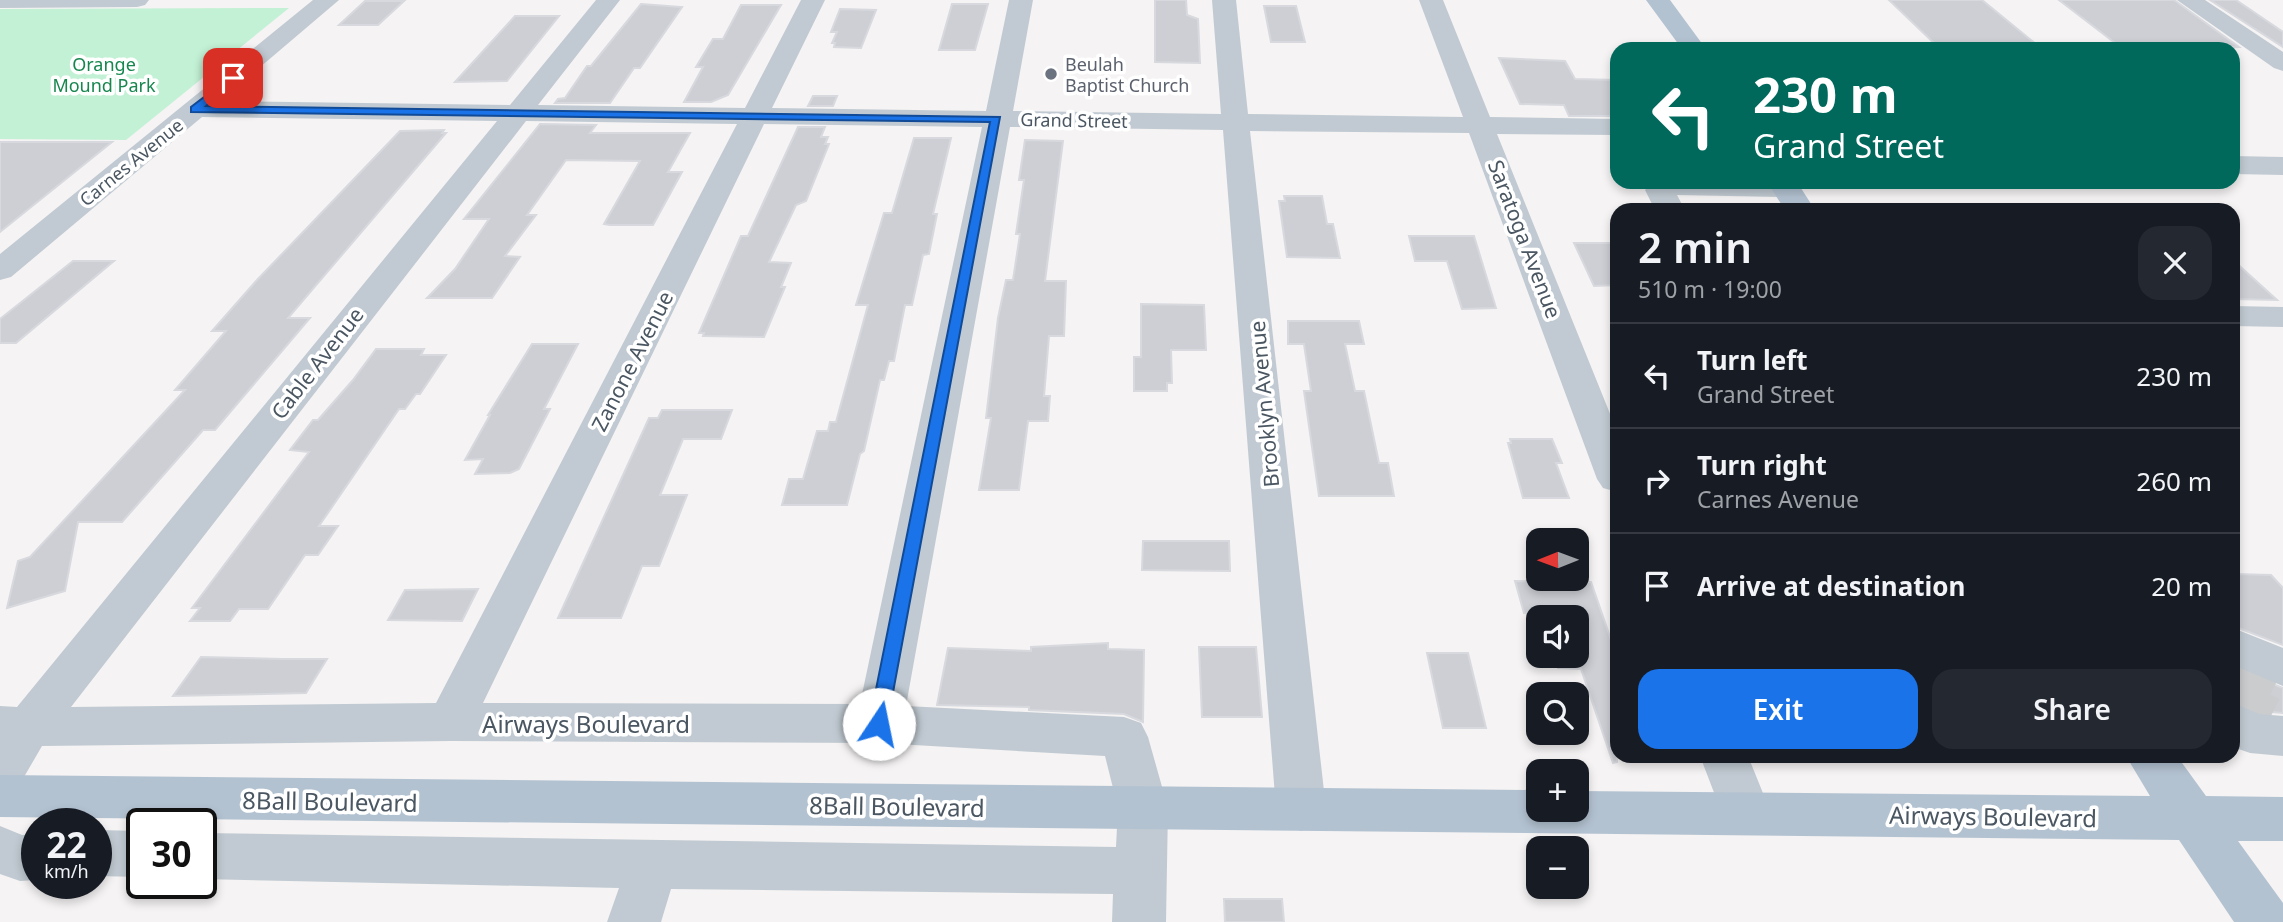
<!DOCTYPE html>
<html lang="en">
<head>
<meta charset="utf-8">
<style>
  :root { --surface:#171b24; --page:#242831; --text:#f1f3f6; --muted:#9ea1a6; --line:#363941; --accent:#1a73e8 }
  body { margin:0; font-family:"Noto Sans",sans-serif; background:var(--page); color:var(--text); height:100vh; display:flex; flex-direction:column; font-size:26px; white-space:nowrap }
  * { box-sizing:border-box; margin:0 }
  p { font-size:23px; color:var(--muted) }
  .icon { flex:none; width:38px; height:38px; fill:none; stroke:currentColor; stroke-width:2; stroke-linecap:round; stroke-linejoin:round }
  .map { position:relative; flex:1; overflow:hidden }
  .drawer { position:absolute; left:1610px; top:203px; width:630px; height:560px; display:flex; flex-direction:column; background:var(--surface); border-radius:21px; box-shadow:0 4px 10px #0003 }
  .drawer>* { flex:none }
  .banner { position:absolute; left:1610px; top:42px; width:630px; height:147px; border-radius:21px; box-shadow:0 4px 10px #0003; background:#00695c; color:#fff; overflow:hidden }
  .needle { width:46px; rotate:269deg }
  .controls { position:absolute; left:1526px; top:528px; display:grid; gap:14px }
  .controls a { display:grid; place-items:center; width:63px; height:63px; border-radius:14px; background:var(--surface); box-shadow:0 4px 10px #0003; font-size:35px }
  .speed { position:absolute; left:21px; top:808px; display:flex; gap:14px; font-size:35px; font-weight:700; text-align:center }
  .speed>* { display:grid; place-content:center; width:91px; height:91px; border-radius:50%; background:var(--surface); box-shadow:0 4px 10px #0003; line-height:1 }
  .speed small { font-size:18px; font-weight:400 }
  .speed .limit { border:4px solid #111; border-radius:10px; background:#fff; color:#111 }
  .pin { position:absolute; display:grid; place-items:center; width:60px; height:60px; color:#fff; margin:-30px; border-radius:14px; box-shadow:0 4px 10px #0006 }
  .me { position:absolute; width:77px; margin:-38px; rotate:11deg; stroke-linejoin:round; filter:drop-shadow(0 0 5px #0008) }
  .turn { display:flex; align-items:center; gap:24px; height:147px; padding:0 28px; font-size:32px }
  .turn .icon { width:91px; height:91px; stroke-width:2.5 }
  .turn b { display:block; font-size:49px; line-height:60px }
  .round { display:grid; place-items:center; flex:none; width:74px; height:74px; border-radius:21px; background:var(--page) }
  .headline { display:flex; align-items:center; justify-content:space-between; height:119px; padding:0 28px }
  h1 { font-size:42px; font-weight:600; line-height:52px }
  .primary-button { display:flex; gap:14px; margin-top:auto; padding:14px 28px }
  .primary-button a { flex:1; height:80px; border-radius:21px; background:var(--accent); color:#fff; font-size:28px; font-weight:600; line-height:80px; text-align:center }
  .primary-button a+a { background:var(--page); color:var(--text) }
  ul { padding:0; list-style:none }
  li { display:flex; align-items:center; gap:21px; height:105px; padding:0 28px; border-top:2px solid var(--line) }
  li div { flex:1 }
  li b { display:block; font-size:26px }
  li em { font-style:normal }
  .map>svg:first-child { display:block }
  .green { fill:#c3f1d5 }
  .building { fill:#cdcfd5; stroke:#d7d9de; stroke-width:2 }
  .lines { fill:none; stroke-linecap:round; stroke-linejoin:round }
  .minor-tunnel { stroke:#caccce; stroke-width:47; stroke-dasharray:47 24; stroke-linecap:butt }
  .minor { fill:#c1cad2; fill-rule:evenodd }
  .major { fill:#b3c2d1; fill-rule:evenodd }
  .route { fill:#1a73e8; stroke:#114b97; stroke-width:2 }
  .worship-dot { fill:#6b7280; stroke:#fff; stroke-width:2.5 }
  .labels { text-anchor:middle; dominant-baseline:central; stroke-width:7; stroke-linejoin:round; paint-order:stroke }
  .far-park-label { font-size:18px; fill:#17864f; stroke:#fff }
  .far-worship-label { font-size:18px; fill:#5b616d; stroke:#fff; text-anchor:start }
  .far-street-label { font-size:18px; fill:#4a5661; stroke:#fff }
  .street-label { font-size:21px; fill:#4a5661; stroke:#fff }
  .near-street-label { font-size:24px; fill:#4a5661; stroke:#fff }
</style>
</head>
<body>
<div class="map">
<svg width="2283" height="922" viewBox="0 0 2283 922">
  <rect width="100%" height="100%" fill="#f5f3f3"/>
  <!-- green -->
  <path class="green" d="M289 8 126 140 0 139V9Z"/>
  <!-- building -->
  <path class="building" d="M1155 0H1186L1187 15 1198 19 1200 63 1155 62Z
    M1889 0H1982L2037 45H1936Z
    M2059 0H2174L2239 47 2123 49Z
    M2210 0H2236L2283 32V47Z
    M365 1H404L378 25H339Z
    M641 4 682 7 640 68H634L610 103H555L558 99 565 98 587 66H591Z
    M952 4H988L975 50H939Z
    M741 5H781L728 95 711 102H684L703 67H696L713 39H723Z
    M1264 6H1296L1305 42H1271Z
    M840 9 876 10 861 48 834 47 835 43H832L837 32H831Z
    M515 16H559L507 81 455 82Z
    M1499 58 1565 61 1575 79 1617 80V116H1569L1564 105 1520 104Z
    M813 96H837L833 106H808Z
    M540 124 596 125 590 133H690L668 172H682L653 225H610L604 224 640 161 566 160 527 215H536L505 256 520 257 492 298H427L455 269 489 219H464Z
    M798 127H825L821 137H828L825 144H829L806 201 796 205 769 262 791 263 781 287H785L764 337 703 336 704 333H699L741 236H748Z
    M444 130 442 133H446L288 318H310L215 430H203L122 522H78L65 591 7 608 18 561 30 557 185 390H175L226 331H212L257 280 400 131Z
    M914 138H951L933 214H937L929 254 923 255 912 305H905L894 361H889L884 380H880L864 451 860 454 847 505H782L789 479H803L817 431H828L830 422H836L868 305H856L884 213H892Z
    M1025 140 1063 141 1045 281H1066L1064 336H1049L1044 396H1050L1048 421H1028L1019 490H979L991 418H986L998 318 1006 280H1013L1020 234H1016L1024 180H1019Z
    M0 142H112L0 232Z
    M1284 196H1322L1327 224H1333L1340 258 1287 257 1279 201H1285Z
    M1409 236H1474L1496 308 1462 309 1447 261H1415Z
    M1574 243H1617V285L1594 286Z
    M2233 260 2277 300 2233 299Z
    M73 261H114L16 343H0V319Z
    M1141 304 1204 305 1206 350H1171L1172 383H1167V391H1134V357H1141Z
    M1288 321H1359L1364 344H1345L1355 391H1364L1379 463H1388L1394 496H1319L1304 391H1311L1304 344H1288Z
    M532 344H578L544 409H550L519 469 510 473 475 474 483 459 465 460 490 415H488Z
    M376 349H424L421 355H446L420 394H416L405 409H399L319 526H338L318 555H305L268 609H239L230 621H190L200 608H192L309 452 290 450 313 420H318L353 380Z
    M662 410H732L721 439H683L660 495H687L659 566H642L621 618H558L649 418H658Z
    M1510 439H1552L1562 463H1556L1569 498H1523L1508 443H1511Z
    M1143 541H1229L1230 571 1142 570Z
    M2233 574 2271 575 2283 588V645L2233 626Z
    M1515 581 1591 582 1617 657V762L1613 763 1581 669 1558 668 1555 656H1577V618H1543L1542 614 1524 613Z
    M478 589 462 621 388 620 405 590Z
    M1108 643V649L1144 650 1143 722 1124 714 1029 710V707L937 705 948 648 1031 651V647Z
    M1199 647H1256L1262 717H1202Z
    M1427 653H1468L1486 728H1443Z
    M201 657 282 659H327L306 693 173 696Z
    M2233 668 2283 688V713L2260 711 2233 701Z
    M1224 899H1282L1284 922H1225Z"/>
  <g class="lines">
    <!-- minor-tunnel -->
    <path class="minor-tunnel" d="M2233 664 2283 689
      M2233 702 2269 720"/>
    <!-- minor -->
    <path class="minor" d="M0 0H149L145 5 137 7 0 8Z
      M313 0H339L220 101 510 105 596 0H620L538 105 745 108 801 0H825L772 108 986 111 1009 0H1033L1013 111 1221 114 1212 0H1236L1248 114 1463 117 1419 0H1443L1490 117 1617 119V135L1497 134 1617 431V492L1603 488 1597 479 1469 133 1250 131 1326 809 1319 824 1301 831 1283 824 1276 809 1223 130 1010 127 906 706 1124 717 1141 723 1148 737 1168 808 1166 922H1112L1113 894 671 889 661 922H607L619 888 201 879V833L1116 847 1118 808 1105 756 879 743 450 741 42 746 17 789 0 795V706L17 707 497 121 202 117 11 277 0 280V254ZM526 121 737 124 436 703 71 707ZM764 124 982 127 860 704 483 703Z
      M2177 0H2205L2283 52V71L2274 68Z
      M2233 156 2283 157V175L2233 174Z
      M1653 182H1797L1801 188 1796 194 1786 197 1677 195 1685 210H1655L1645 190Z
      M2233 306 2283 307V327L2233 326Z
      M2233 628 2283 648V686L2233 665Z
      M2233 703 2259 714 2283 716V756L2250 753 2233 747Z
      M1700 756H1748L1771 813 1764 829 1746 835 1728 829Z
      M0 826 22 835 37 834V880L20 881 0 874Z
      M96 830 142 831V877L96 876Z"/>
    <!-- major -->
    <path class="major" d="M1646 0H1670L1706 49H1682Z
      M1767 182H1797L1815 210H1785Z
      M2126 756H2177L2206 796 2283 797V841H2238L2283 903V922H2234L2179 840 0 817V775L1538 790V810H1577V791L2150 796Z"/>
  </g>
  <!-- route -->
  <path class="route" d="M233 75 238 78 236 80 206 106 1000 117 886 730 879 732 872 730 869 724 990 122 191 112V107Z"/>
  <!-- markers -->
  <circle class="worship-dot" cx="1051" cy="74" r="7"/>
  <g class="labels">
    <!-- far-park labels -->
    <g class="far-park-label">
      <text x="104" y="64">Orange<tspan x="104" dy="21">Mound Park</tspan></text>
    </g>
    <!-- far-worship labels -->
    <g class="far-worship-label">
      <text x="1065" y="64">Beulah<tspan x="1065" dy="21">Baptist Church</tspan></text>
    </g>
    <!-- far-street labels -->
    <g class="far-street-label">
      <text transform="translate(1074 120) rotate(1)">Grand Street</text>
      <text transform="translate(131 162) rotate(-39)">Carnes Avenue</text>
    </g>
    <!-- street labels -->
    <g class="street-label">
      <text transform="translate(1525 239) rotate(69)">Saratoga Avenue</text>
      <text transform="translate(632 361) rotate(-63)">Zanone Avenue</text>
      <text transform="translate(317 363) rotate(-52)">Cable Avenue</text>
      <text transform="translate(1264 404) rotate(-95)">Brooklyn Avenue</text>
    </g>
    <!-- near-street labels -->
    <g class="near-street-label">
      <text x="586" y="723">Airways Boulevard</text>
      <text transform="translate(330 801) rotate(1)">8Ball Boulevard</text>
      <text transform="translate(897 806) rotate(1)">8Ball Boulevard</text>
      <text transform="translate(1993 816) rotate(1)">Airways Boulevard</text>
    </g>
  </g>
</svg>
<div class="controls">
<a><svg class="needle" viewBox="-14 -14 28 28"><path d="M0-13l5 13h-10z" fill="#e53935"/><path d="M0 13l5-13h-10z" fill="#9ea1a6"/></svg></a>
<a><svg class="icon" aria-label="sound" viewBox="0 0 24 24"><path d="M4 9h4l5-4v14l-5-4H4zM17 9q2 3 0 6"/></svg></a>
<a><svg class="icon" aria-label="search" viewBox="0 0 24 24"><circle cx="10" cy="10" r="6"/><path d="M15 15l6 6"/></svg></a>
<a>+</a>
<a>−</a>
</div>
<div class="speed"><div>22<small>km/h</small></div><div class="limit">30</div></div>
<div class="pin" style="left:233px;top:78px;background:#d93025"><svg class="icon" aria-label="arrive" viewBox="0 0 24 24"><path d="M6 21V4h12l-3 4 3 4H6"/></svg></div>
<svg class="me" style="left:879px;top:724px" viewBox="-20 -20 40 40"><circle r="19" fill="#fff"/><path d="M0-13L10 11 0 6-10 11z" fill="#1a73e8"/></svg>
<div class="banner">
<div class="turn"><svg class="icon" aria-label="left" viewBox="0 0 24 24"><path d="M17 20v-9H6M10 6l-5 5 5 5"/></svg><div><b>230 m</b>Grand Street</div></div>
</div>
<section class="drawer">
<div class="headline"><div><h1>2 min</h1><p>510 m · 19:00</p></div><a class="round"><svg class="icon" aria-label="close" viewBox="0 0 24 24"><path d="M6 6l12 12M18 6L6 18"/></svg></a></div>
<ul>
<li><svg class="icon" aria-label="left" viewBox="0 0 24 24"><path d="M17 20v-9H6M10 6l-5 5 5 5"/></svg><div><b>Turn left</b><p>Grand Street</p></div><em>230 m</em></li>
<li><svg class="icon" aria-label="right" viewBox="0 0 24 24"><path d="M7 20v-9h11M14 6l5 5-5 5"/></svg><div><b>Turn right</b><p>Carnes Avenue</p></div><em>260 m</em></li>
<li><svg class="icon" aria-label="arrive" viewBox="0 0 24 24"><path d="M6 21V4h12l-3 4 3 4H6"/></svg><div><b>Arrive at destination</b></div><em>20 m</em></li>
</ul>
<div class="primary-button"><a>Exit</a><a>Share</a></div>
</section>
</div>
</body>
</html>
